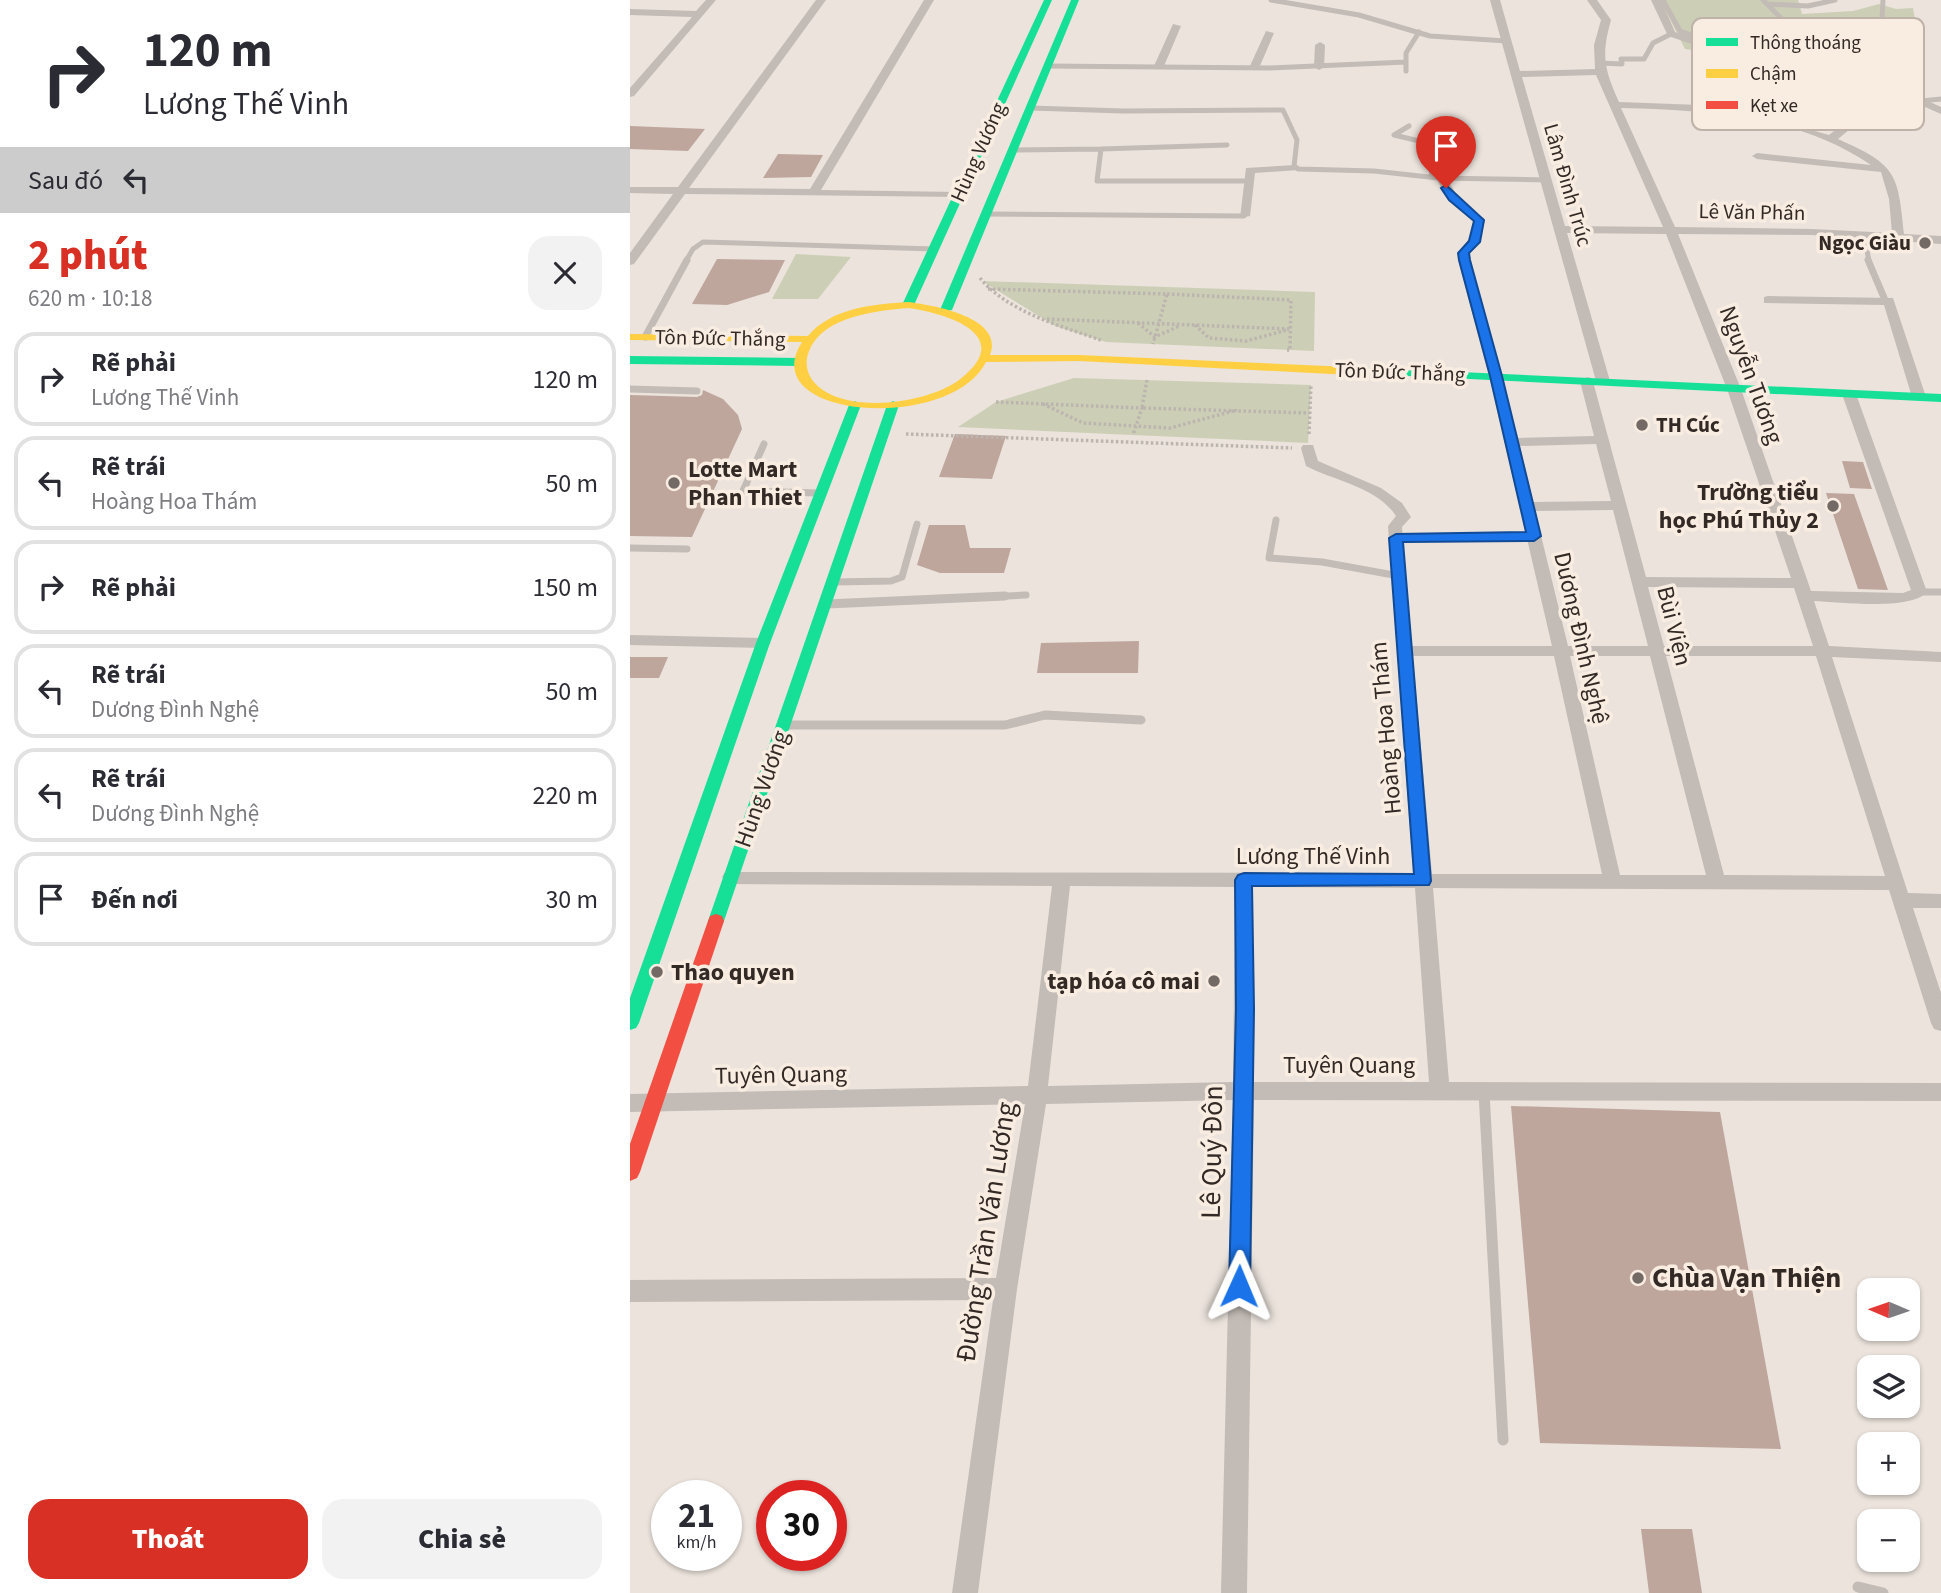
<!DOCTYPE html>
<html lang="vi">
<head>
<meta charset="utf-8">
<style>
  :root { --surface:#fff; --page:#f2f2f3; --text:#2b2b33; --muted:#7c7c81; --line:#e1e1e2; --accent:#d93025 }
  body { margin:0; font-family:"Source Sans 3",sans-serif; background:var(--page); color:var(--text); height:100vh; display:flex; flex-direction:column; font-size:26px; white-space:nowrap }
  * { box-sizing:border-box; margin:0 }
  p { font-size:23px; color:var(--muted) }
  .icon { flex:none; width:38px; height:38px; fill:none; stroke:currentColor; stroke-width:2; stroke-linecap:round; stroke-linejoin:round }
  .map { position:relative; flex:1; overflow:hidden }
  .panel { display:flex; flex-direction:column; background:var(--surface); width:630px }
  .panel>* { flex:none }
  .guide { background:#fff; color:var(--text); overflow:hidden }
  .needle { width:46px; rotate:272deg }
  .tools { position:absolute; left:1227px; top:1278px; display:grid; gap:14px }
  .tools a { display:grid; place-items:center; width:63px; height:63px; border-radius:14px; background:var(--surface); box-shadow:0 2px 5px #0004; font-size:35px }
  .speed { position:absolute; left:21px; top:1480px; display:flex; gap:14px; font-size:35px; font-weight:700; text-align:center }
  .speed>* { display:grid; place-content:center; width:91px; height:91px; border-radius:50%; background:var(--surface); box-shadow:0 2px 5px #0004; line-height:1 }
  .speed small { font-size:18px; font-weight:400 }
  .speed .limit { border:10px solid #d22; background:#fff; color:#111 }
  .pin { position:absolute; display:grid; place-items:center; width:60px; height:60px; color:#fff; margin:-72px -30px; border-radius:50% 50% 50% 0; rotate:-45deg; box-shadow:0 0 7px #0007 }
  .pin .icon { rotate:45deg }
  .me { position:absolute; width:77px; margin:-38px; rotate:1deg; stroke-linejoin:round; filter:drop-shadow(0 0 5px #0008) }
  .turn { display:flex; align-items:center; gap:24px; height:147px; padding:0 28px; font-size:32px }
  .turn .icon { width:91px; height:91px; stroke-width:2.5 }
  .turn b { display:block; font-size:49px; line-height:60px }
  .then { display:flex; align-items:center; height:66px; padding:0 28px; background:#0003; gap:14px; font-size:26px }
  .round { display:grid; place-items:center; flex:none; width:74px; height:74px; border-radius:21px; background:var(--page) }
  .overview { display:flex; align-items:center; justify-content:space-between; height:119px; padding:0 28px }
  h1 { font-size:42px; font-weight:800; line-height:52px; color:var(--accent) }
  .primary-button { display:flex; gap:14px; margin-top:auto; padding:14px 28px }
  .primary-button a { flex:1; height:80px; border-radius:21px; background:var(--accent); color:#fff; font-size:28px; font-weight:800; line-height:80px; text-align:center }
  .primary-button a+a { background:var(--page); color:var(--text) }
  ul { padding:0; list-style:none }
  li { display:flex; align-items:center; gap:21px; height:94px; margin:0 14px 10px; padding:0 14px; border:4px solid var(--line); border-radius:21px }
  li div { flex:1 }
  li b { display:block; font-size:26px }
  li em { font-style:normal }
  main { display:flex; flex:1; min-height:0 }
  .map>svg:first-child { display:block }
  .green { fill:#cccfb6 }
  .building { fill:#bea69d }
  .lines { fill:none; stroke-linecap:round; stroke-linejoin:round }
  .path { stroke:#bcb4ae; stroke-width:3.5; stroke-dasharray:2.5 2.5; stroke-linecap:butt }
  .lane-far3 { stroke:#c3bbb5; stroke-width:5 }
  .lane-far2 { stroke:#c3bbb5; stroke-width:7 }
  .lane-far1 { stroke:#c3bbb5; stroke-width:9 }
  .lane { stroke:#c3bbb5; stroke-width:11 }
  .street { fill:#c3bbb5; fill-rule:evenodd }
  .fast { fill:#16e098; fill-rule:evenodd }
  .slow { fill:#ffcf43; fill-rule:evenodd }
  .jam { fill:#f24e42; fill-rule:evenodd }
  .route { fill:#1a73e8; stroke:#114b97; stroke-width:2 }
  .poi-dot { fill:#736a65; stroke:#f9ede2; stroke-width:2.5 }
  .labels { text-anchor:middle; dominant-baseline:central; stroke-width:7; stroke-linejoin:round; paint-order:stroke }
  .far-street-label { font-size:21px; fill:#332925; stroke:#f9ede2 }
  .far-poi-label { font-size:21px; font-weight:bold; fill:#332925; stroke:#f9ede2; text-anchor:end }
  .street-label { font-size:24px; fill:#332925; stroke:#f9ede2 }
  .poi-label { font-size:24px; font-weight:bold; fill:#332925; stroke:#f9ede2; text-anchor:start }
  .near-street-label { font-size:28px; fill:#332925; stroke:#f9ede2 }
  .near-poi-label { font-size:28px; font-weight:bold; fill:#332925; stroke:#f9ede2; text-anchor:start }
  .key { fill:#f9ede2; stroke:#beb2a9; stroke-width:2 }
  .key-label { font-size:19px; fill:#332925 }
</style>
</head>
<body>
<main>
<section class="panel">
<div class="guide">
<div class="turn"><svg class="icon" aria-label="right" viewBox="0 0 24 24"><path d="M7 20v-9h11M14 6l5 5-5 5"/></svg><div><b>120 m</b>Lương Thế Vinh</div></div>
<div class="then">Sau đó<svg class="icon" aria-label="left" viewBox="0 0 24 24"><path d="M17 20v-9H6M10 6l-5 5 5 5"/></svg></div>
</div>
<div class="overview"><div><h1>2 phút</h1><p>620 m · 10:18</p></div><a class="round"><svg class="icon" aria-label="close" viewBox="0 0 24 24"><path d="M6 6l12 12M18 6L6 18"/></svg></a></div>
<ul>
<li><svg class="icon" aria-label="right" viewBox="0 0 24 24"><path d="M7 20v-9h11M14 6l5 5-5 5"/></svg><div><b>Rẽ phải</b><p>Lương Thế Vinh</p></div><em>120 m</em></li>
<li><svg class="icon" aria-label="left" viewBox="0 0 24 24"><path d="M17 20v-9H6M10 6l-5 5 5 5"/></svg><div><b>Rẽ trái</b><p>Hoàng Hoa Thám</p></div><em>50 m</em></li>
<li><svg class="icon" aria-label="right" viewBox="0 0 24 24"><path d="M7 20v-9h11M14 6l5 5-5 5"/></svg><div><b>Rẽ phải</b></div><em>150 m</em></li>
<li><svg class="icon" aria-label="left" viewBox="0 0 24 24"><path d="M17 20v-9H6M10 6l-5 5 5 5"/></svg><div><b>Rẽ trái</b><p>Dương Đình Nghệ</p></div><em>50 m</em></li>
<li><svg class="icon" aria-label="left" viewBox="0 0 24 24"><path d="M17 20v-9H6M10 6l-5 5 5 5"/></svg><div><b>Rẽ trái</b><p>Dương Đình Nghệ</p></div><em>220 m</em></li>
<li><svg class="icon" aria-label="arrive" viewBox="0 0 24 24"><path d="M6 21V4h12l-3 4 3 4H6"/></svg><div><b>Đến nơi</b></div><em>30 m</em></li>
</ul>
<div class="primary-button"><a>Thoát</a><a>Chia sẻ</a></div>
</section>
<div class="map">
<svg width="1311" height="1593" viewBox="0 0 1311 1593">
  <rect width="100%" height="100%" fill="#ebe3dc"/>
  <!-- green -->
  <path class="green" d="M1030 0H1168L1172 14 1223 11 1249 4 1266 9 1283 8 1288 36 1256 59 1159 62 1055 49Z
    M166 254 221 257 188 299H142Z
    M352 281 685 292 684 351 476 342 425 326Z
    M444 378 681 385 678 443 328 427 366 402Z"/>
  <!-- building -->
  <path class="building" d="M0 126 75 129 58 151 0 149Z
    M148 154 193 155 181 177 133 178Z
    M87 259 155 260 139 292 97 305 62 304Z
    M73 390 93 399 108 415 112 429 62 537 0 536V395L67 397 72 395Z
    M325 434 376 436 362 479 309 477Z
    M1212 461 1233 462 1242 489 1220 488Z
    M1196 493 1224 494 1258 590 1228 589Z
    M299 525H335L340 548H381L374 573H310L287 565Z
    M509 641 508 673H407L411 643Z
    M0 657H38L29 678H0Z
    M881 1106 1090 1112 1151 1449 910 1443Z
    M1011 1529H1062L1072 1593H1019Z"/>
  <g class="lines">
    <!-- path -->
    <path class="path" d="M350 278C379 313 432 326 473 341
      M358 289 537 294 523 344
      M537 294 661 300 660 350H657
      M417 319 660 329
      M508 323 525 337 549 326
      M565 325 579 338 616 341 657 330
      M517 380 512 408 679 413
      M366 402 512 408 503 435
      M413 404 453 423 540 428 607 410
      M276 434 662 448
      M679 434 681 384"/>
    <!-- lane-far3 -->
    <path class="lane-far3" d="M641 0 729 15 800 36 876 41
      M1033 0 1050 31 1095 47 1173 41
      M1133 0 1194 61 1250 56 1253 0
      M1137 4 1178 6 1205 0
      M969 63 992 64 991 59H1014L1023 43 1041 34
      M417 66 640 68 776 62
      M776 71V53L789 32
      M1291 101 1311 99
      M400 108 493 111 653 110 667 140 664 166 668 169 744 171 808 178 917 180
      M779 126 764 135 806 145 801 177
      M471 149 597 145
      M382 150 471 149 467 181H618
      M356 214 614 216
      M1234 235 1239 261
      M56 261 63 249 73 242 304 249"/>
    <!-- lane-far2 -->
    <path class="lane-far2" d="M1238 260 1255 300
      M15 337 57 260
      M0 389 67 391
      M134 444 113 491 189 493
      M646 520 639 558 692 562 769 576
      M766 538 904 536
      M0 548 57 549
      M204 582 261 581 272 577 287 524
      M1289 592H1311
      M336 598 396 595"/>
    <!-- lane-far1 -->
    <path class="lane-far1" d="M197 604 375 596
      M157 725H375L415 715 511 720"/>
    <!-- lane -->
    <path class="lane" d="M854 1092 873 1440
      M1228 1587 1253 1593"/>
    <!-- street -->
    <path class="street" d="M76 0H86L4 96 0 97V88L62 17 0 15V9L66 11Z
      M186 0H196L59 188 180 189 294 0H304L191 190 328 192 334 195 332 197 55 194 4 264 0 265V253L43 194 0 193V187H48Z
      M860 0H870L890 71 965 69 964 45 971 20 957 0H967L981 20C971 55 974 69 989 102L1070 105 1108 110 1136 87 1141 90 1140 92 1118 112 1199 135 1229 111H1237V115L1208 139C1266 165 1268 172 1274 234L1311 236V244L1182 235 1048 234 1111 389 1181 591 1273 593 1281 590 1212 394 1219 390 1226 394 1297 592C1280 611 1210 602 1184 601L1199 646 1311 652V662L1202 657 1278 893 1311 894V908H1283L1311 993V1031L1304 1029 1301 1023 1259 890 803 888 819 1082 1311 1083V1101L624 1100 617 1593H591L603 1100 416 1104 387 1289 348 1593H322L363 1300 0 1302V1280L366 1278 395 1104 0 1112V1094L398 1086 422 886 101 884 95 882 92 877 95 872 783 873 758 526 766 516C747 487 705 481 676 466L671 448 673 445H683L688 461 751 488 772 503 781 517 772 527 782 646H922L859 376 828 260V253L838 240 843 221 818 200 806 178 808 176H816L827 196 855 220 850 241 840 253V260L888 438 964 436 950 381 957 377 962 378 1016 577 1161 578 1097 389 1036 234 937 233 980 381 973 385 966 381ZM966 75 1033 227 935 226 892 77ZM991 108C1075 110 1169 115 1241 165L1127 153 1122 156 1127 159 1251 172 1259 199 1262 233 1182 229 1045 227ZM966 444 981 501 903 502 890 446ZM983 510 1018 646H938L905 511ZM1018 587 1164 588 1183 646H1034ZM783 656H924L972 874H802ZM940 656H1020L1076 875H990ZM1036 656H1186L1255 876 1094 875ZM440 886 605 887 603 1082 418 1086ZM623 887 785 888 799 1082H624Z
      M1021 0H1031L1045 32 1112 54 1167 62 1236 78 1267 87 1311 107V114L1259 91 1229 82 1167 68 1110 60 1038 36Z
      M543 24 551 26 534 66 525 68 524 66Z
      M636 31 644 33 629 68 620 70 619 68Z
      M690 42 695 45 694 67 689 70 684 67 685 45Z
      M665 165 669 166V170L625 173 620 216 610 218 616 168Z
      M1138 296 1263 298 1296 397 1289 401 1282 397 1254 305 1134 303V297Z
      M0 635 133 638 141 643 133 648 0 645Z"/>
    <!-- fast -->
    <path class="fast" d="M414 0H422L284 305 274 307 272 305Z
      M441 0H449L322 310 312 312 310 310Z
      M0 356 168 358 174 362 168 366 0 364Z
      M720 367 1311 394V402L716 373V369Z
      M225 401 231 405 140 643 9 1023 6 1028 0 1030V998L126 643 219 405Z
      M263 401 269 405 94 921 92 926H80L78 921 257 405Z"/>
    <!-- slow -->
    <path class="slow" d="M278 302C302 305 375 317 360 355H449L720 367 726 371 720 375 449 361 356 362C320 433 123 419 172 342L0 340V334L178 336C201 308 244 304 278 302ZM278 308C316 313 388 335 329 380 297 404 211 416 183 381 176 372 175 361 179 351 193 316 246 311 278 308Z"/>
    <!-- jam -->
    <path class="jam" d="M86 914 92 916 94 921 10 1172 7 1178 0 1181V1144L78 921 80 916Z"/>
  </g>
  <!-- route -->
  <path class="route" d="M816 185 854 220 850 242 839 253 840 260 872 376 911 536 904 541 773 542 801 881 799 885 622 886 624 1009 620 1286 617 1293 609 1296 602 1293 599 1286 606 1009 605 880 608 875 614 873 784 874 759 538 766 534 896 532 860 376 829 260 828 253 839 241 844 221 819 200 811 188Z"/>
  <!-- markers -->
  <g class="poi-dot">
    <circle cx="1295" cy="243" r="7"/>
    <circle cx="1012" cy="425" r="7"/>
    <circle cx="44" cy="483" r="7"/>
    <circle cx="1203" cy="506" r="7"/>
    <circle cx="27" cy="972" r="7"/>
    <circle cx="584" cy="981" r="7"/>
    <circle cx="1008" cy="1278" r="7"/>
  </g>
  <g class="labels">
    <!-- far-street labels -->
    <g class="far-street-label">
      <text transform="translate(348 152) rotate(-66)">Hùng Vương</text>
      <text transform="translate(938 185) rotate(74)">Lâm Đình Trúc</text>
      <text transform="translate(1122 212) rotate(1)">Lê Văn Phấn</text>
      <text transform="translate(90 338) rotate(1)">Tôn Đức Thắng</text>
      <text transform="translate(770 372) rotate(2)">Tôn Đức Thắng</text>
    </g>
    <!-- far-poi labels -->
    <g class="far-poi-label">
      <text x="1281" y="243">Ngọc Giàu</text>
      <text x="1026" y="425" text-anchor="start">TH Cúc</text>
    </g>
    <!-- street labels -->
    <g class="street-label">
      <text transform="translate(1121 375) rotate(70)">Nguyễn Tương</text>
      <text transform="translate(1044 626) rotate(76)">Bùi Viện</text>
      <text transform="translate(951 638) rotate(77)">Dương Đình Nghệ</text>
      <text transform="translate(756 728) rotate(-95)">Hoàng Hoa Thám</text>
      <text transform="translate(132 789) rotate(-71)">Hùng Vương</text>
      <text x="683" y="856">Lương Thế Vinh</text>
      <text x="719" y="1065">Tuyên Quang</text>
      <text transform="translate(151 1075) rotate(-1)">Tuyên Quang</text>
    </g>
    <!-- poi labels -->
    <g class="poi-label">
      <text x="58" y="469">Lotte Mart<tspan x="58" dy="28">Phan Thiet</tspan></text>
      <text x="1189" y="492" text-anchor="end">Trường tiểu<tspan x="1189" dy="28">học Phú Thủy 2</tspan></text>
      <text x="41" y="972">Thao quyen</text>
      <text x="570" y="981" text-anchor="end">tạp hóa cô mai</text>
    </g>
    <!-- near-street labels -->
    <g class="near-street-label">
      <text transform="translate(582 1152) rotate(-89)">Lê Quý Đôn</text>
      <text transform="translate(356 1232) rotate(-81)">Đường Trần Văn Lương</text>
    </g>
    <!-- near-poi labels -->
    <g class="near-poi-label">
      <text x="1022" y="1278">Chùa Vạn Thiện</text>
    </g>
  </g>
  <!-- legend -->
  <rect x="1062" y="18" width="232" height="112" rx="10" class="key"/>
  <rect x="1076" y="38" width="32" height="8" fill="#16e098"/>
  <rect x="1076" y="69" width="32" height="9" fill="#ffcf43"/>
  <rect x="1076" y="101" width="32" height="8" fill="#f24e42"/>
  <g class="key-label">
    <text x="1120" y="49">Thông thoáng</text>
    <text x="1120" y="80">Chậm</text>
    <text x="1120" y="112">Kẹt xe</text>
  </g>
</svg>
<div class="tools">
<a><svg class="needle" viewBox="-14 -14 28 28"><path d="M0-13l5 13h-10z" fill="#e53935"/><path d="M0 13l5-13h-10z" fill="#7c7c81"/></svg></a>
<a><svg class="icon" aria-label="layers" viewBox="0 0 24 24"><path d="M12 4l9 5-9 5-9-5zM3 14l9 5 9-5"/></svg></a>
<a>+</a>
<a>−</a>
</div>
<div class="speed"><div>21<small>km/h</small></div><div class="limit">30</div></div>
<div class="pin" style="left:816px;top:188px;background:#d93025"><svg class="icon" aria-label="arrive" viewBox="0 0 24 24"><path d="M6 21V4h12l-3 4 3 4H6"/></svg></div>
<svg class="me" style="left:609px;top:1286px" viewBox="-20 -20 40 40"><path d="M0-17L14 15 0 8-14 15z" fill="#1a73e8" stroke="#fff" stroke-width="4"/></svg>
</div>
</main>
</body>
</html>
